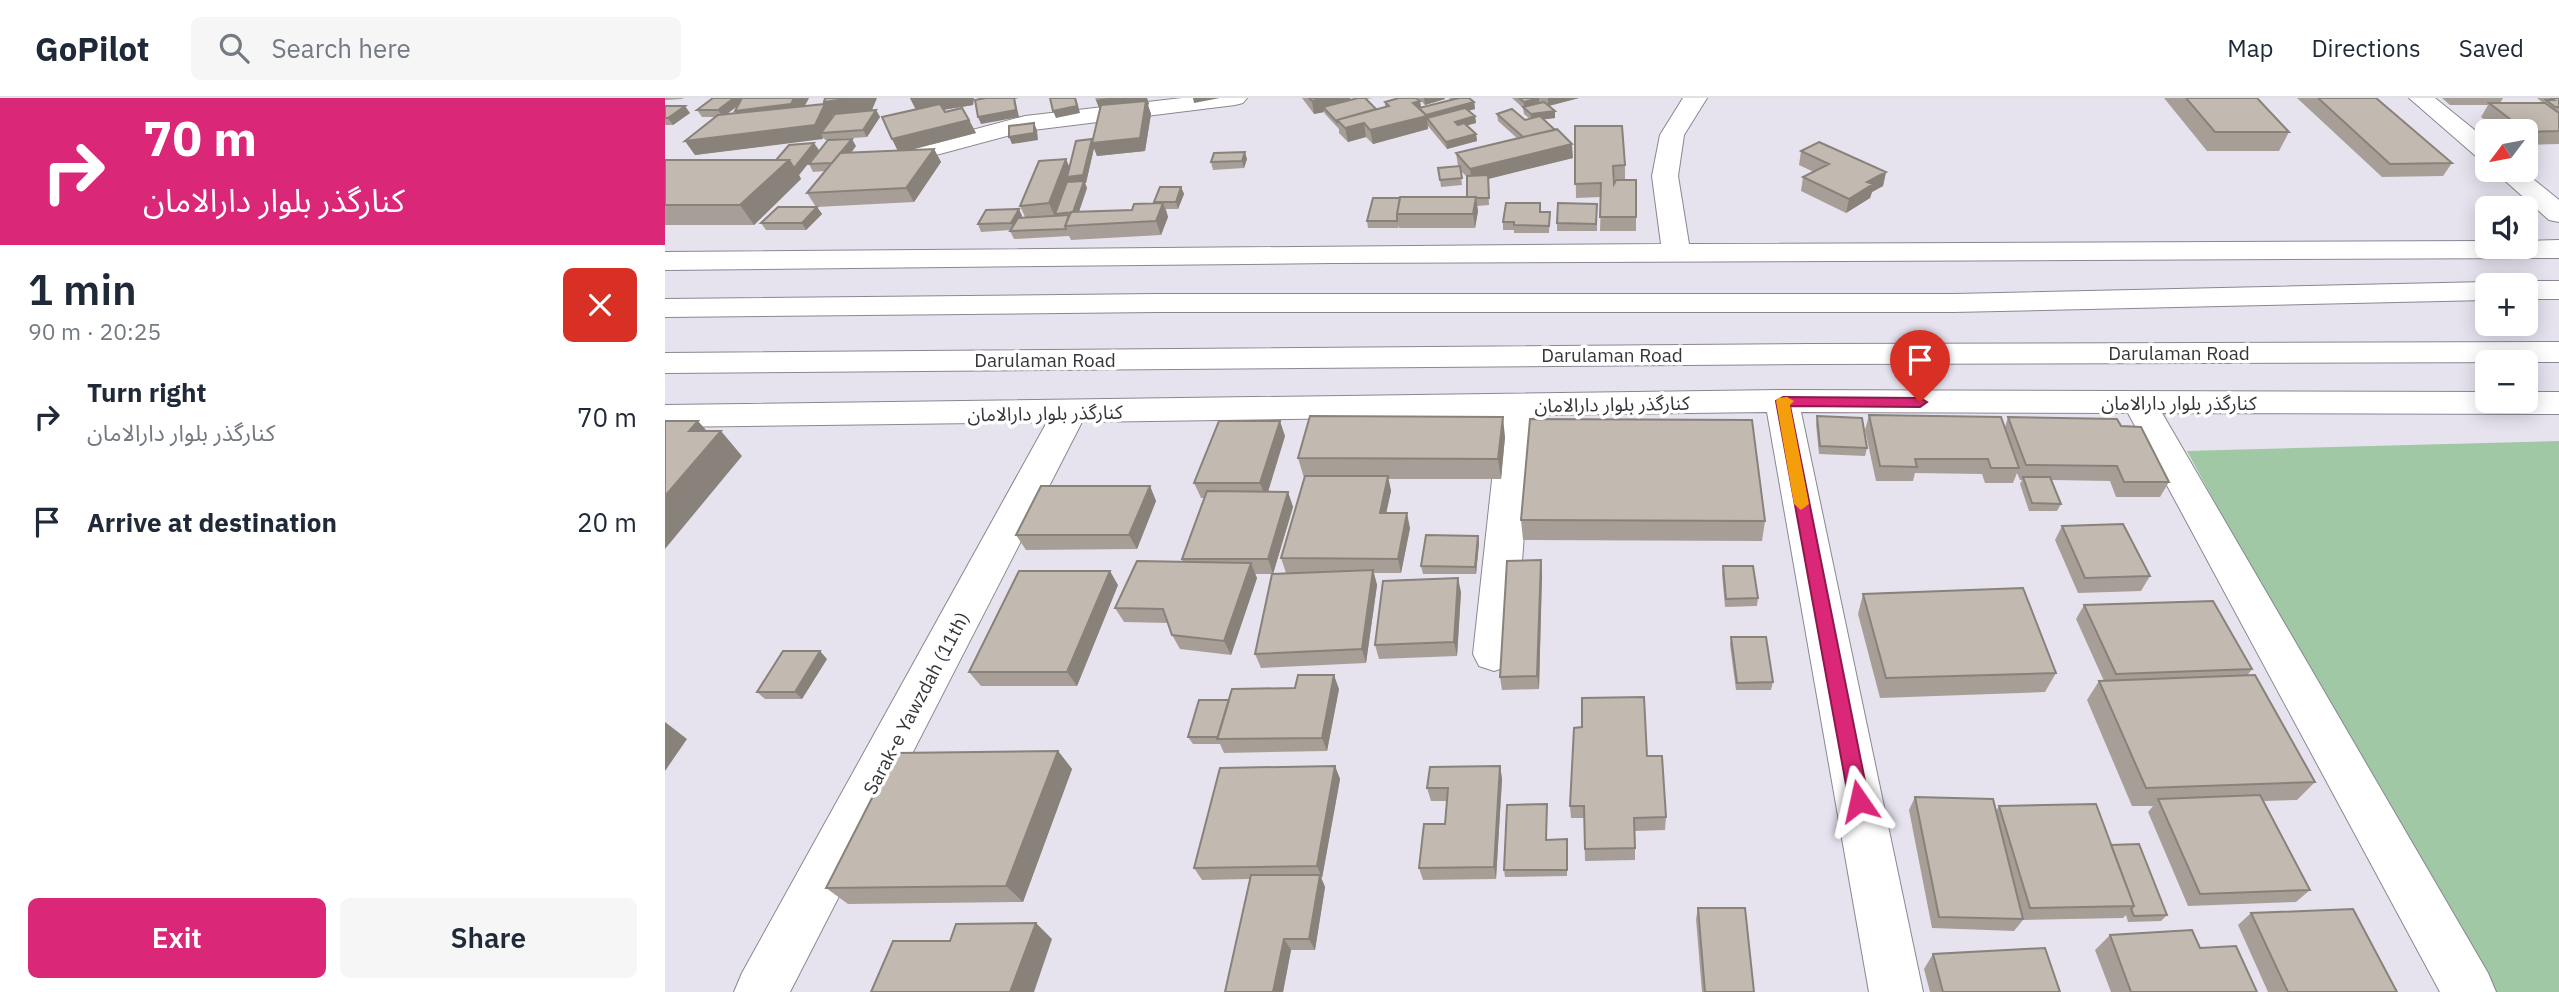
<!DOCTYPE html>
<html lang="en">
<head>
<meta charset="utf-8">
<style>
  :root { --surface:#fff; --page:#f6f6f7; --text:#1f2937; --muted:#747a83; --line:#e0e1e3; --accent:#db2777 }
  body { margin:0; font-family:"IBM Plex Sans","Noto Sans Arabic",sans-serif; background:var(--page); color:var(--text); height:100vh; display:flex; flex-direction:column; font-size:26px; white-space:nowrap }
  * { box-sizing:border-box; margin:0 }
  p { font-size:23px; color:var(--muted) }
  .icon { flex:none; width:38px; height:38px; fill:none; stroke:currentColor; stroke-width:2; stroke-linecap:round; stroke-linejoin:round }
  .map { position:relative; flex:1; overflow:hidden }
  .details { display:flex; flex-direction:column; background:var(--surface); width:665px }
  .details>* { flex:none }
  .hud { background:#db2777; color:#fff; overflow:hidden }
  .needle { width:46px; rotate:238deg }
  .controls { position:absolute; left:1810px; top:21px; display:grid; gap:14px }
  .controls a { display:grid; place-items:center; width:63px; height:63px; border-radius:10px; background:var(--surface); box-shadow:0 4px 18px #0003; font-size:35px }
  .pin { position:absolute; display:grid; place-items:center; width:60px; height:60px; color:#fff; margin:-72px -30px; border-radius:50% 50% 50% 0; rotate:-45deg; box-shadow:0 0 7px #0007 }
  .pin .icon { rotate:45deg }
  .me { position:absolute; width:77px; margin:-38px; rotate:349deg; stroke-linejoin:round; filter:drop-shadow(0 0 5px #0008) }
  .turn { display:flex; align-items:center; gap:24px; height:147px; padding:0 28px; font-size:32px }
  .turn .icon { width:91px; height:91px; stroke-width:2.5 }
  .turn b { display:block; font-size:49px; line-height:60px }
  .round { display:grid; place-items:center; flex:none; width:74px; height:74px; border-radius:10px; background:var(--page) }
  .head { display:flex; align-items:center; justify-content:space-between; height:119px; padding:0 28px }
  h1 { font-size:42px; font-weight:600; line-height:52px }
  .action { display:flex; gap:14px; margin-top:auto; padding:14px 28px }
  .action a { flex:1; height:80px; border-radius:10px; background:var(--accent); color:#fff; font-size:28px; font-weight:600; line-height:80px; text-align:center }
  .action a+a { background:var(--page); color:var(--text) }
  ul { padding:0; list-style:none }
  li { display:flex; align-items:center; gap:21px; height:105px; padding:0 28px }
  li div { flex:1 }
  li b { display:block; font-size:26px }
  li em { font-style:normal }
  header { display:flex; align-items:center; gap:42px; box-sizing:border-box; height:98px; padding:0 35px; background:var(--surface); border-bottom:2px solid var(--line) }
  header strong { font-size:33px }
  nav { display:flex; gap:38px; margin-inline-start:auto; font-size:24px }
  .search { width:490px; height:63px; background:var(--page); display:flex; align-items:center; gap:18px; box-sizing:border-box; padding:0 24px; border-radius:10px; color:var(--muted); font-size:26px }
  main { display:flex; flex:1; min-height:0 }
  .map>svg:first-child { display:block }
  .green { fill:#a0c8a5 }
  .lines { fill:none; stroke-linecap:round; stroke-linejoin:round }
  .minor-casing { stroke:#8a8792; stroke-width:2 }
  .major-casing { stroke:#8a8792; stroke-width:2 }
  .minor { fill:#fff; fill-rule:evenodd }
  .major { fill:#fff; fill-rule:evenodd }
  .wall { fill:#a79f97; fill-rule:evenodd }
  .shaded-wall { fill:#88827b }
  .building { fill:#c2b9b0; stroke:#88827b; stroke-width:2 }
  .route { fill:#db2777; stroke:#8e194d; stroke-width:2 }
  .slow { fill:#f59e0b }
  .labels { text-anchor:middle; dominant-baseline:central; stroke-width:7; stroke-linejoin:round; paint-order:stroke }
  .street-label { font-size:19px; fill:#363539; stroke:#fff }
</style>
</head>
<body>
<header>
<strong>GoPilot</strong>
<div class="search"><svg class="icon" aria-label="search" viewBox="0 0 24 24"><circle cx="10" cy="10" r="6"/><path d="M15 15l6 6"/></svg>Search here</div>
<nav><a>Map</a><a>Directions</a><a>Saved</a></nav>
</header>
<main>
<section class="details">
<div class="hud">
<div class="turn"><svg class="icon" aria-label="right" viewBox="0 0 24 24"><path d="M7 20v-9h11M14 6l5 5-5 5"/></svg><div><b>70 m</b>کنارگذر بلوار دارالامان</div></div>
</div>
<div class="head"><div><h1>1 min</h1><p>90 m · 20:25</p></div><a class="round" style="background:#d93025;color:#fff"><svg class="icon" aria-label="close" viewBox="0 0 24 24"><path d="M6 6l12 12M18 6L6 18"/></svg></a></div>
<ul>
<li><svg class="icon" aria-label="right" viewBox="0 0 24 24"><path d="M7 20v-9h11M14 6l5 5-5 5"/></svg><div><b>Turn right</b><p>کنارگذر بلوار دارالامان</p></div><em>70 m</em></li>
<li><svg class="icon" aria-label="arrive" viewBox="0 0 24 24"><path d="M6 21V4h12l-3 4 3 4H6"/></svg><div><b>Arrive at destination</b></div><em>20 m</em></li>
</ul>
<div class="action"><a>Exit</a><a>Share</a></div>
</section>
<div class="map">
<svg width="1894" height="894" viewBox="0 0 1894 894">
  <rect width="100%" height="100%" fill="#e6e3ef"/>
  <!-- green -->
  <path class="green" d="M1894 343V894H1816L1522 353Z"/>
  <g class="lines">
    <!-- minor casing -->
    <g class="minor-casing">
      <path id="minor" d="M517 0H582L578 5 570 7 360 33 245 64 236 61 232 56 236 51 360 18Z
        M1018 0H1042L1019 37 1013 78 1024 146 1822 143V149H1860V143L1894 142V160L667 165 0 172V154L996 146 987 78 995 37Z
        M1744 0H1770L1822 42V63L1813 60Z
        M1828 72H1857L1894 102V124L1884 122Z
        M1117 292 1822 294V303H1860V294H1894V316L1497 315 1823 875 1831 894H1775L1463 315 1136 314 1258 894H1204L1102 314 868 317 850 556 844 568 829 573 814 568 808 556 834 318 417 324 125 894H69L77 875 382 324 0 329V307Z"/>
    </g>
    <!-- major casing -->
    <g class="major-casing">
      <path id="major" d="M1860 183H1894V201H1860V187H1848Z
        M1822 184 1833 187H1822V202L1289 214H492L0 219V201L492 196H1289Z
        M1894 244V264L1145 266 0 275V255L1145 246Z"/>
    </g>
    <!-- minor -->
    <use href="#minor" class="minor"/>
    <!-- major -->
    <use href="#major" class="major"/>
  </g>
  <!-- wall -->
  <path class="wall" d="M0 0H19L17 1 0 2Z
    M48 0H144L139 8 160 6 159 4 207 12 188 14 211 12 215 19 202 39 160 42 159 40 30 57 20 43 50 19H37L32 12ZM73 8 70 13 72 15 61 16Z
    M245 0H309L308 7 278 12 280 14 304 22 311 35 245 52 269 51 276 64 249 104 151 109 142 95 160 73 148 74 144 66 191 48 186 55 233 53 227 41 251 11Z
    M430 0H482L484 6 483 7 486 16 480 53 432 58 429 50 421 85H420L422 90 414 114 467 112 489 105 516 89 519 96 513 111H501L503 119 496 137 406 142 404 138 349 141 345 133 346 132 316 134 313 126 354 111 357 118 356 120 360 119 355 108 404 69 427 43 435 12Z
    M637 0H685L686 2 693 0H707L702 1 711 11 720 9V4L755 3 756 10 786 2 784 0H804L809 4 810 11 803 13 810 18 811 25 802 27 811 36 812 43 782 51 763 28V31L708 46 701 39 683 44 674 35V31L660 16 659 14 649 16Z
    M753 0H779L780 1 760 7Z
    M847 0H914L884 8 890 13V20L878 21 908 60 823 81 824 107 812 108 813 113 810 130H734V128L733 130H703L702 123 735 100 802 99V79L795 72 797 87 776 89 775 82 793 68 791 55 853 41 833 23 832 16 860 22 865 21 859 16 858 10Z
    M1499 0H1592L1624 34 1614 53H1542Z
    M1632 0H1711L1787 65 1778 78 1717 79Z
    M1777 0H1838L1835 5H1878L1872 0H1894V46L1860 47V33H1835L1816 19 1823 7H1785Z
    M0 8 25 15 8 27H0Z
    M910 28 960 67V81H949V86L971 82V133H935L936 99 911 100Z
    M154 52 134 77 136 81 89 127H0V62H111Z
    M1136 53 1221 74 1218 88 1207 94 1205 100 1181 115 1136 93 1138 79 1149 74 1134 67Z
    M582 61 579 70 548 72 546 64Z
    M932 106V133H892V125Z
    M152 109 157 116 141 132H101L96 125Z
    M876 114H885L884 135H849V132H838V124Z
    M1204 317 1340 329 1343 319 1456 328 1504 384 1495 399H1451L1445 383 1387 382 1396 406 1392 413H1364L1355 386 1357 382H1355L1352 375 1348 385H1320L1317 376 1250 375 1248 383H1211L1200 332Z
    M1152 318 1202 350 1200 358 1154 356 1151 326Z
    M620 338 603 394H623L628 409 608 476H590L592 480 566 557 515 551 507 537 503 525 459 524 450 510 518 464 517 461 540 400H536L529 385Z
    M840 339 836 381H723L726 393 721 415 745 430 736 475H709L712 487 701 565 596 570 590 556 647 475H621L616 460 639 380 633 360Z
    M485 388 491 403 472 451 361 452 351 437Z
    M856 422 1100 423 1097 443 858 442Z
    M1397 428 1485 478 1476 493 1413 495 1390 442Z
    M813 438 814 445 811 476H758L756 468Z
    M876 462 877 476 874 591 837 592 835 579Z
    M1058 468 1093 500 1092 508 1060 509 1057 476Z
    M453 487 412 588H316L304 574Z
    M796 494 792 558 714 561 710 547Z
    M1198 496 1391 575 1380 594 1215 600 1193 516Z
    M1419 507 1587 571 1582 578 1650 684 1632 702 1599 703 1645 792 1631 804 1523 808 1483 714 1488 708H1467L1422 602 1434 583H1439L1411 521Z
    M1066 539 1108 584 1106 592H1071L1065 547Z
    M162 561 137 601H100L92 594Z
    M674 591 662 653 559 655 555 646H528L523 639 564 602Z
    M393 653 407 671 358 804 183 806 161 790Z
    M982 658 1001 719 1000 732 970 733V762L920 763 919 720H906L905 708Z
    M670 668 675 681 657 780H656L660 789 650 852H626L618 894H560L585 781 537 782 529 770Z
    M835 668 837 681 831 781 758 782 754 770 780 726 782 703H766L762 690Z
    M1250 699 1331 713 1334 708 1446 747 1502 817 1496 823 1463 824 1461 817 1458 820 1358 822 1349 833 1267 830 1244 712Z
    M882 706V742L902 741V778L840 779 839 772Z
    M1033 810 1089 894H1037L1031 821Z
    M1586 815 1732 894H1603L1573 827Z
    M1445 837 1535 850 1592 894H1446L1430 852Z
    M1268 856 1395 894H1265L1259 871Z"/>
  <!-- shaded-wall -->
  <path class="shaded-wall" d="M69 0H83L58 19 53 12Z
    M129 0H144L134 19 79 26 70 13Z
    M188 0H212L207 12 167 17 168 19 156 35 158 41 30 57 20 43 160 6 159 4Z
    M245 0H309L308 7 271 13 251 12Z
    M313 0H354L350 1 354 19 316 26 313 19 316 7Z
    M411 0 415 15 391 20 388 13Z
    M442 0H482L484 6 483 7 486 16 480 53 432 58 429 50 421 85H420L422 90 411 122 409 118 404 83 390 119 384 105 401 61 407 75 427 41 428 44 436 15 431 2Z
    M528 0H555L529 5Z
    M660 0H685L687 8 658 9 659 14 649 16 647 3Z
    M759 0H779L780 1 760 7Z
    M874 0V7L859 11V4Z
    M883 0H914L883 8Z
    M755 3 757 16 748 5Z
    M809 4 810 11 764 23 762 21 763 31 708 46 705 32Z
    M20 8 25 15 8 27 3 20Z
    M211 12 215 19 202 39 198 32Z
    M890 13V20L866 23V16Z
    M810 18 811 25 790 31V24Z
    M304 22 311 35 234 55 227 41Z
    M369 25 372 32 373 42 347 46 344 39Z
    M699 25 701 39 683 44 680 30Z
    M811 36 812 43 782 51 781 44Z
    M187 41 191 48 173 72 169 65Z
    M149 45 154 52 134 77 136 81 89 127 75 107 124 62Z
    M907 46 908 60 823 81 824 107 823 81 807 85 805 71Z
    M269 51 276 64 249 104 241 90Z
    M580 54 582 61 579 70 577 63Z
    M1221 74 1218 88 1207 94 1205 100 1181 115 1184 101 1202 84Z
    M516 89 519 96 513 111 511 104Z
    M811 99 813 113 810 130 808 116Z
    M498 105 503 119 496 137 491 123Z
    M152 109 157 116 141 132 137 125Z
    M354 111 357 118 350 132 346 125Z
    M838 319 840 339 836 381 833 361Z
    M33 323 49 341 56 333 77 358 0 451V398L24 333Z
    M615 323 620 338 601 400 595 385Z
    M723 378 726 393 718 430 715 415Z
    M485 388 491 403 472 451 464 437Z
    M623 394 628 409 608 476 603 461Z
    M742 415 745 430 736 475 733 461Z
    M813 438 814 445 811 476 810 469Z
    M876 462 877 476 874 591 872 578Z
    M586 465 592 480 566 557 559 543Z
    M708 472 712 487 701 565 697 551Z
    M445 473 453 487 412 588 402 574Z
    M793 480 796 494 792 558 789 544Z
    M155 553 162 561 137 601 130 594Z
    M669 577 674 591 662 653 657 640Z
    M0 624 22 641 0 673Z
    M393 653 407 671 358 804 341 788Z
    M670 668 675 681 657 780 652 768Z
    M835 668 837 681 831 781 829 769Z
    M655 777 660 789 650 852 644 841Z
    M371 825 387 841 369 894H345Z
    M619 841 626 852 618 894H608Z"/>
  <!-- building -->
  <path class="building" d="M48 0H69L53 12H32Z
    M77 0H129L126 6 70 13Z
    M160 0H188L159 4Z
    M321 0H349L351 12 313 19 310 2Z
    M385 0H410L412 8 388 13Z
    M644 0H660L647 3Z
    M693 0H700L711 11 672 22V24L658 9Z
    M734 0H751L755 3 748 5 762 18 705 32 699 25 680 30 672 22 724 8 720 4Z
    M794 0H804L809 4 761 17 754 10Z
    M854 0H874L859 4Z
    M1521 0H1592L1624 34H1550Z
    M1653 0H1711L1787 65 1725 66Z
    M1886 0H1894V9H1890L1881 2H1889Z
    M481 3 475 40 427 45 436 7Z
    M879 4 890 13 866 16 858 9Z
    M1824 5H1880L1894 15V33L1862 34Z
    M160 6 150 27 20 43 53 17Z
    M275 6 280 14 297 10 304 22 227 41 217 19Z
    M0 8H20L3 20H0Z
    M800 10 810 18 790 24 793 27 799 25 811 36 781 44 762 20Z
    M847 11 860 22 875 18 890 32 858 39 832 16Z
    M211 12 198 32 156 35 170 16Z
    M369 25V35L344 39V28Z
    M910 28H957L960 67 948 68 949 86 951 82H971V119H935L936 85 910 86Z
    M892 31 907 46 805 71 791 55Z
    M187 41 167 65 144 66 163 42Z
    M427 41 418 77 402 79 411 43Z
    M1154 44 1221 74 1202 84 1208 86 1184 101 1138 79 1164 66 1136 53Z
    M149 45 129 70 124 62H111L124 47Z
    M269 51 241 90 142 95 175 55Z
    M580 54 577 63 546 64 549 55Z
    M401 61 384 105 355 108 374 63Z
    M0 62H124L75 107H0Z
    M795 68 797 80 775 82 773 70Z
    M823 77 824 100H811V99H802V78Z
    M419 83 408 114 390 116 402 84Z
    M495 89H516L511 104H489Z
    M735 99H811L808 116H732Z
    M708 100H735L732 116V123H702Z
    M498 105 491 123 400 128 406 114 467 112 469 106Z
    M841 105H875V114H885L884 128 849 127V124H838Z
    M893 105 932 106 931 126 892 125Z
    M113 109H152L137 125H96Z
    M354 111 346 125 313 126 321 112Z
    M404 117 400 128 401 131 345 133 353 120Z
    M1204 317 1336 319 1354 370H1326L1323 361H1250L1252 369 1215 368Z
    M645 318 838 319 833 361 633 360Z
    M1152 318 1197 320 1202 350 1155 348Z
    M1343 319 1452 321 1456 328 1476 329 1504 384H1459L1452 368 1361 367Z
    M865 321 1087 322 1100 423 856 422Z
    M0 323H33L24 333H56L0 398Z
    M554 323H615L595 385H529Z
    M640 378H723L715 415H742L733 461 616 460Z
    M1358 379H1385L1396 406 1367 405Z
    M376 388H485L464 437H351Z
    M542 393 623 394 603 461H517Z
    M1458 426 1485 478 1420 480 1397 428Z
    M761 437 813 438 810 469 756 468Z
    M876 462 872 578 835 579 842 463Z
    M472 463 586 465 559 543 507 537 498 511 450 510Z
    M1058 468H1088L1093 500 1061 501Z
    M708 472 697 551 590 556 607 476Z
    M354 473H445L402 574H304Z
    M793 480 789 544 710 547 718 483Z
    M1358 490 1391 575 1221 580 1198 496Z
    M1548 503 1587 571 1451 576 1419 507Z
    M1066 539H1101L1108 584 1072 585Z
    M118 553H155L130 594H92Z
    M633 577H669L657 640 552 641 567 591 630 590Z
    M1590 577 1650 684 1481 690 1434 583Z
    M979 599 982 658H997L1001 719 969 720 970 750 920 751 919 708H905L909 630 917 629V600Z
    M534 602H564L553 639H523Z
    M393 653 341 788 161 790 230 655Z
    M670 668 652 768 529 770 555 670Z
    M835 668 829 769 754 770 759 726H780L783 690H762L765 669Z
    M1595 697 1645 792 1535 796 1493 701Z
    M1250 699 1328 701 1358 821 1274 819Z
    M882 706 881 742 902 741V772H839L842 707Z
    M1431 706 1469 808 1365 810 1334 708Z
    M1474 746 1502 817 1469 818 1466 811 1469 808 1446 747Z
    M586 777H655L644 841H619L608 894H560Z
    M1033 810H1080L1089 894H1040Z
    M1688 811 1732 894H1623L1586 815Z
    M371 825 345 894H206L228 843H285L291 826Z
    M1527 832 1535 850 1571 848 1592 894H1466L1445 837Z
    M1380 850 1395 894H1278L1268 856Z"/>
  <!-- route -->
  <path class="route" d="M1118 299 1255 300 1262 304 1255 309 1125 308 1204 703 1201 709 1194 712 1187 709 1184 703 1111 303Z"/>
  <!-- slow -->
  <path class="slow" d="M1122 299 1129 303 1125 307 1144 406 1136 412 1129 406 1111 303 1113 300Z"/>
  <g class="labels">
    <!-- street labels -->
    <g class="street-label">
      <text x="1514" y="255">Darulaman Road</text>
      <text x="947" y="257">Darulaman Road</text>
      <text x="380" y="262">Darulaman Road</text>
      <text x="1514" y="305">کنارگذر بلوار دارالامان</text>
      <text transform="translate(947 306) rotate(-1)">کنارگذر بلوار دارالامان</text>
      <text transform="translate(380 315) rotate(-1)">کنارگذر بلوار دارالامان</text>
      <text transform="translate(251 605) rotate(-62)">Sarak-e Yawzdah (11th)</text>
    </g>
  </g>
</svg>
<div class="controls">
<a><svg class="needle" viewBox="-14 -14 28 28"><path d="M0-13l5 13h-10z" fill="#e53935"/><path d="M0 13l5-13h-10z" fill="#747a83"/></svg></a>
<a><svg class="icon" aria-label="sound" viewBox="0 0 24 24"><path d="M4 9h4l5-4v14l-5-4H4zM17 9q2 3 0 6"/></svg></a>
<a>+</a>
<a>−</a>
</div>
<div class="pin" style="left:1255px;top:304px;background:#d93025"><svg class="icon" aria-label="arrive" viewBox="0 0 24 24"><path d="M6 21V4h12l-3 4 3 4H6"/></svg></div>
<svg class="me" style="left:1194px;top:703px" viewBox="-20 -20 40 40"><path d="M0-17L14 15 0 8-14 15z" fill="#db2777" stroke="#fff" stroke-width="4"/></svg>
</div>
</main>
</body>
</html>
